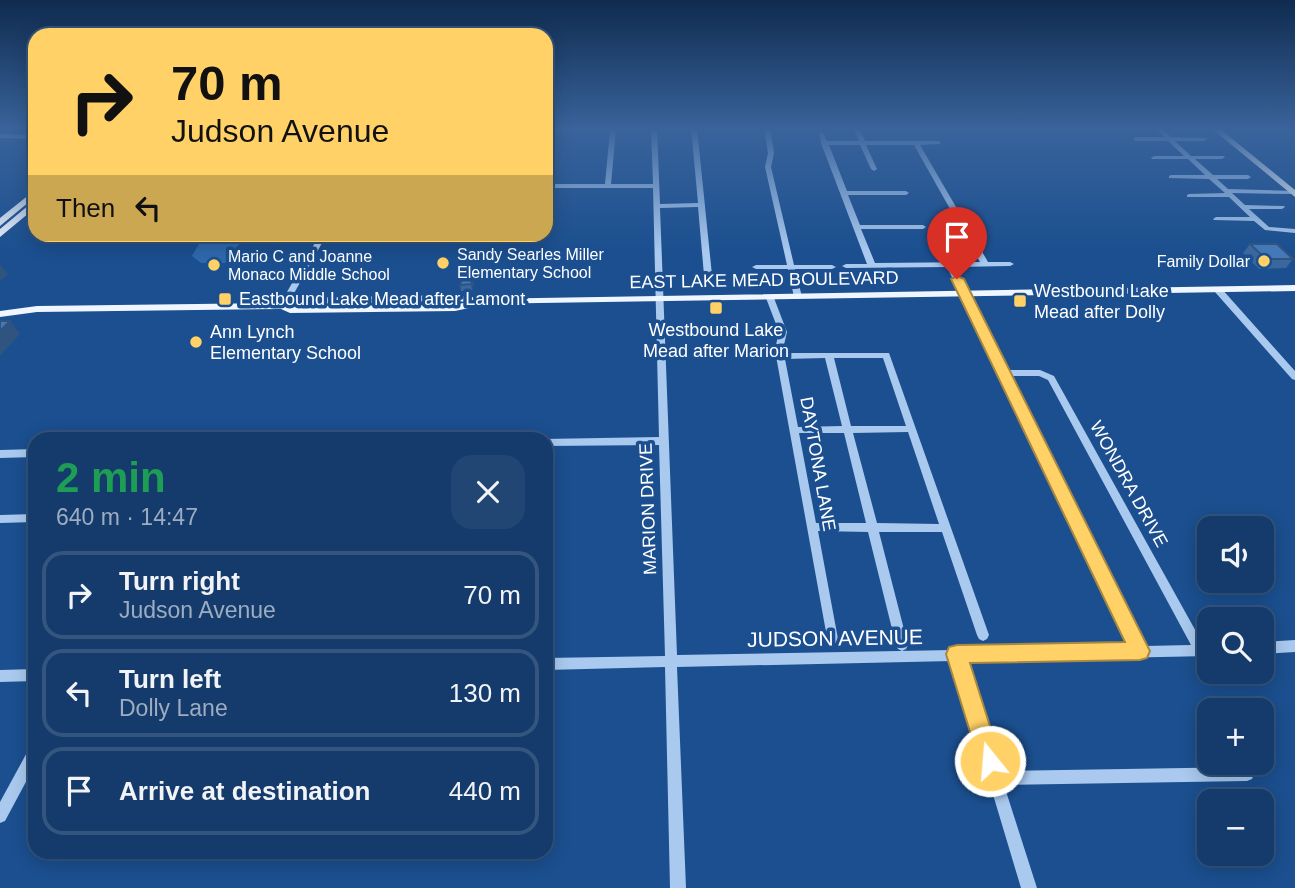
<!DOCTYPE html>
<html lang="en">
<head>
<meta charset="utf-8">
<style>
  :root { --surface:#143b6b; --page:#214673; --text:#f1f3f6; --muted:#9dadc1; --line:#33557e }
  body { margin:0; font-family:Arial,sans-serif; background:var(--page); color:var(--text); height:100vh; display:flex; flex-direction:column; font-size:26px; white-space:nowrap }
  * { box-sizing:border-box; margin:0 }
  p { font-size:23px; color:var(--muted) }
  .icon { flex:none; width:38px; height:38px; fill:none; stroke:currentColor; stroke-width:2; stroke-linecap:round; stroke-linejoin:round }
  .map { position:relative; flex:1; overflow:hidden }
  .side { position:absolute; left:28px; top:432px; width:525px; height:427px; display:flex; flex-direction:column; background:var(--surface); border-radius:21px; box-shadow:0 4px 18px #0003,0 0 0 2px var(--line) }
  .side>* { flex:none }
  .banner { position:absolute; left:28px; top:28px; width:525px; height:214px; border-radius:21px; box-shadow:0 4px 18px #0003,0 0 0 2px var(--line); background:#ffd166; color:#111; overflow:hidden }
  .buttons { position:absolute; left:1197px; top:516px; display:grid; gap:14px }
  .buttons a { display:grid; place-items:center; width:77px; height:77px; border-radius:14px; background:var(--surface); box-shadow:0 4px 18px #0003,0 0 0 2px var(--line); font-size:35px }
  .pin { position:absolute; display:grid; place-items:center; width:60px; height:60px; color:#fff; margin:-72px -30px; border-radius:50% 50% 50% 0; rotate:-45deg; box-shadow:0 0 7px #0007 }
  .pin .icon { rotate:45deg }
  .me { position:absolute; width:77px; margin:-38px; rotate:343deg; stroke-linejoin:round; filter:drop-shadow(0 0 5px #0008) }
  .turn { display:flex; align-items:center; gap:24px; height:147px; padding:0 28px; font-size:32px }
  .turn .icon { width:91px; height:91px; stroke-width:2.5 }
  .turn b { display:block; font-size:49px; line-height:60px }
  .then { display:flex; align-items:center; height:66px; padding:0 28px; background:#0003; gap:14px; font-size:26px }
  .round { display:grid; place-items:center; flex:none; width:74px; height:74px; border-radius:21px; background:var(--page) }
  .head { display:flex; align-items:center; justify-content:space-between; height:119px; padding:0 28px }
  h1 { font-size:42px; font-weight:600; line-height:52px; color:#1e9e55 }
  ul { padding:0; list-style:none }
  li { display:flex; align-items:center; gap:21px; height:88px; margin:0 14px 10px; padding:0 14px; border:4px solid var(--line); border-radius:21px }
  li div { flex:1 }
  li b { display:block; font-size:26px }
  li em { font-style:normal }
  .map>svg:first-child { display:block }
  .green { fill:#2e69ad }
  .lines { fill:none; stroke-linecap:round; stroke-linejoin:round }
  .minor { fill:#a9c9ee; fill-rule:evenodd }
  .major { fill:#f0f6ff; fill-rule:evenodd }
  .wall { fill:#3a679d }
  .shaded-wall { fill:#305480 }
  .building { fill:#4478b7; stroke:#305480; stroke-width:2 }
  .route { fill:#ffd166; stroke:#a68842; stroke-width:2 }
  .poi-dot { fill:#ffd166; stroke:#1b4f8f; stroke-width:2.5 }
  .labels { text-anchor:middle; dominant-baseline:central; stroke-width:7; stroke-linejoin:round; paint-order:stroke }
  .far-poi-label { font-size:16px; fill:#fff; stroke:#1b4f8f; text-anchor:start }
  .street-label { font-size:18px; fill:#fff; stroke:#1b4f8f }
  .poi-label { font-size:18px; fill:#fff; stroke:#1b4f8f; text-anchor:start }
  .near-street-label { font-size:21px; fill:#fff; stroke:#1b4f8f }
</style>
</head>
<body>
<div class="map">
<svg width="1295" height="888" viewBox="0 0 1295 888">
  <rect width="100%" height="100%" fill="#1b4f8f"/>
  <!-- green -->
  <path class="green" d="M202 239H239L241 242 225 263H201L192 256Z"/>
  <g class="lines">
    <!-- minor -->
    <path class="minor" d="M546 128H619L616 130 611 184H653L651 128H657L660 204 698 203 691 128H697L712 275 711 277H705L704 275 698 207 660 208 677 655 953 650 957 648 960 650 1131 646 947 267 846 268 842 266 846 264H867L821 143 819 132H823L827 141H859L853 128H859L865 141H938L940 142V144L920 145 988 262H1010L1014 264 1010 266 955 267 1006 370H1040L1054 376 1203 644H1209V656L965 661 1000 771 1247 767 1252 769 1254 774 1252 779 1247 781 1004 785 1037 888H1021L953 661 677 667 686 888H670L665 667 546 670V658L665 656 659 445 546 446V439H543L659 437 653 188H546V184H605L610 130 553 131 549 147 546 149ZM829 145H860L871 169 874 171 877 169 866 145H914L980 262 875 263 861 229H923L926 227 923 225H860L848 195H906L909 193 906 191H847ZM1009 376H1039L1048 380 1191 645 1144 646Z
      M764 128H770L774 153 771 167 794 265H832L836 267 832 269H795L802 297 798 299 794 297 788 269H756L752 267 756 265H787L765 167 768 153Z
      M1155 128H1161L1171 137 1206 138 1207 139 1204 141H1175L1191 156H1224L1225 157 1222 159H1195L1213 175H1248L1251 177 1248 179H1217L1228 189 1294 191 1295 192 1292 194 1232 193 1245 205 1284 206 1285 207 1282 209H1249L1269 227 1295 229V233L1265 230 1254 221 1214 220 1213 219 1216 217H1250L1229 197H1187V195L1189 194 1225 193 1209 179 1169 178V176L1171 175H1205L1188 159H1152L1151 158 1154 156H1184L1168 141H1136L1133 139 1136 137H1165Z
      M0 134 35 135V139L0 138Z
      M320 234H327L287 306 283 308H280L279 306Z
      M1215 288H1221L1295 371V380L1292 379 1215 292Z
      M767 296H773L774 298 787 332 783 349 784 353H889L989 635 987 639 983 641 979 639 977 635 942 532H879L908 645 906 649 902 651 898 649 896 645 868 532 818 531 838 639 836 643 832 645 828 643 776 356 775 349 779 332 766 298ZM825 358 842 426 798 427 785 359ZM834 358H883L906 426H851ZM908 432 939 524 877 523 853 433ZM799 433H844L866 523H816Z
      M35 449V457L0 458V450Z
      M35 514V522L0 523V515Z
      M1295 640V652L1262 654V642Z
      M35 669V681L0 682V670Z
      M35 745V765L5 821 0 823V802L30 747Z"/>
    <!-- major -->
    <path class="major" d="M1211 128H1219L1295 190V197Z
      M35 190V197L0 226V218Z
      M35 200V208L0 237V229Z
      M1295 285V291L479 304 478 306 455 311 290 313 281 309 37 312 0 317V311L37 306 282 303 296 298 457 295 486 299ZM457 301 467 302 455 305 291 306 297 304Z"/>
  </g>
  <!-- wall -->
  <path class="wall" d="M1250 244 1293 259 1286 268 1259 269 1243 253Z
    M475 277 472 291H461L460 285Z"/>
  <!-- shaded-wall -->
  <path class="shaded-wall" d="M0 264 8 274 0 281Z
    M474 270 475 277 472 291 471 284Z
    M10 321 20 334 0 356V331Z"/>
  <!-- building -->
  <path class="building" d="M1250 244H1277L1293 259H1266Z
    M474 270 471 284 460 285 465 271Z
    M0 321H10L0 331Z"/>
  <!-- sky -->
  <linearGradient id="sky" x2="0" y2="1"><stop stop-color="#0f2b4f"/><stop offset="0.51" stop-color="#39639b"/><stop offset="1" stop-color="#39639b" stop-opacity="0"/></linearGradient>
  <rect width="1295" height="252" fill="url(#sky)"/>
  <!-- route -->
  <path class="route" d="M957 276 964 279 1150 651 1147 658 1140 660 970 663 1001 761 998 769 990 772 982 769 979 761 946 654 949 647 957 645 1125 642 951 279Z"/>
  <!-- markers -->
  <g class="poi-dot">
    <circle cx="1264" cy="261" r="7"/>
    <circle cx="443" cy="263" r="7"/>
    <circle cx="214" cy="265" r="7"/>
    <rect x="218" y="292" width="14" height="14" rx="3.5"/>
    <rect x="1013" y="294" width="14" height="14" rx="3.5"/>
    <rect x="709" y="301" width="14" height="14" rx="3.5"/>
    <circle cx="196" cy="342" r="7"/>
  </g>
  <g class="labels">
    <!-- far-poi labels -->
    <g class="far-poi-label">
      <text x="457" y="254">Sandy Searles Miller<tspan x="457" dy="18">Elementary School</tspan></text>
      <text x="228" y="256">Mario C and Joanne<tspan x="228" dy="18">Monaco Middle School</tspan></text>
      <text x="1250" y="261" text-anchor="end">Family Dollar</text>
    </g>
    <!-- street labels -->
    <g class="street-label">
      <text transform="translate(764 280) rotate(-1)">EAST LAKE MEAD BOULEVARD</text>
      <text transform="translate(818 464) rotate(80)">DAYTONA LANE</text>
      <text transform="translate(1129 484) rotate(61)">WONDRA DRIVE</text>
      <text transform="translate(648 509) rotate(-92)">MARION DRIVE</text>
    </g>
    <!-- poi labels -->
    <g class="poi-label">
      <text x="1034" y="291">Westbound Lake<tspan x="1034" dy="21">Mead after Dolly</tspan></text>
      <text x="239" y="299">Eastbound Lake Mead after Lamont</text>
      <text x="716" y="330" text-anchor="middle">Westbound Lake<tspan x="716" dy="21">Mead after Marion</tspan></text>
      <text x="210" y="332">Ann Lynch<tspan x="210" dy="21">Elementary School</tspan></text>
    </g>
    <!-- near-street labels -->
    <g class="near-street-label">
      <text transform="translate(835 638) rotate(-1)">JUDSON AVENUE</text>
    </g>
  </g>
</svg>
<div class="buttons">
<a><svg class="icon" aria-label="sound" viewBox="0 0 24 24"><path d="M4 9h4l5-4v14l-5-4H4zM17 9q2 3 0 6"/></svg></a>
<a><svg class="icon" aria-label="search" viewBox="0 0 24 24"><circle cx="10" cy="10" r="6"/><path d="M15 15l6 6"/></svg></a>
<a>+</a>
<a>−</a>
</div>
<div class="pin" style="left:957px;top:279px;background:#d93025"><svg class="icon" aria-label="arrive" viewBox="0 0 24 24"><path d="M6 21V4h12l-3 4 3 4H6"/></svg></div>
<svg class="me" style="left:990px;top:761px" viewBox="-20 -20 40 40"><circle r="17" fill="#ffd166" stroke="#fff" stroke-width="3"/><path d="M0-11L8 9 0 5-8 9z" fill="#fff"/></svg>
<div class="banner">
<div class="turn"><svg class="icon" aria-label="right" viewBox="0 0 24 24"><path d="M7 20v-9h11M14 6l5 5-5 5"/></svg><div><b>70 m</b>Judson Avenue</div></div>
<div class="then">Then<svg class="icon" aria-label="left" viewBox="0 0 24 24"><path d="M17 20v-9H6M10 6l-5 5 5 5"/></svg></div>
</div>
<section class="side">
<div class="head"><div><h1>2 min</h1><p>640 m · 14:47</p></div><a class="round"><svg class="icon" aria-label="close" viewBox="0 0 24 24"><path d="M6 6l12 12M18 6L6 18"/></svg></a></div>
<ul>
<li><svg class="icon" aria-label="right" viewBox="0 0 24 24"><path d="M7 20v-9h11M14 6l5 5-5 5"/></svg><div><b>Turn right</b><p>Judson Avenue</p></div><em>70 m</em></li>
<li><svg class="icon" aria-label="left" viewBox="0 0 24 24"><path d="M17 20v-9H6M10 6l-5 5 5 5"/></svg><div><b>Turn left</b><p>Dolly Lane</p></div><em>130 m</em></li>
<li><svg class="icon" aria-label="arrive" viewBox="0 0 24 24"><path d="M6 21V4h12l-3 4 3 4H6"/></svg><div><b>Arrive at destination</b></div><em>440 m</em></li>
</ul>
</section>
</div>
</body>
</html>
